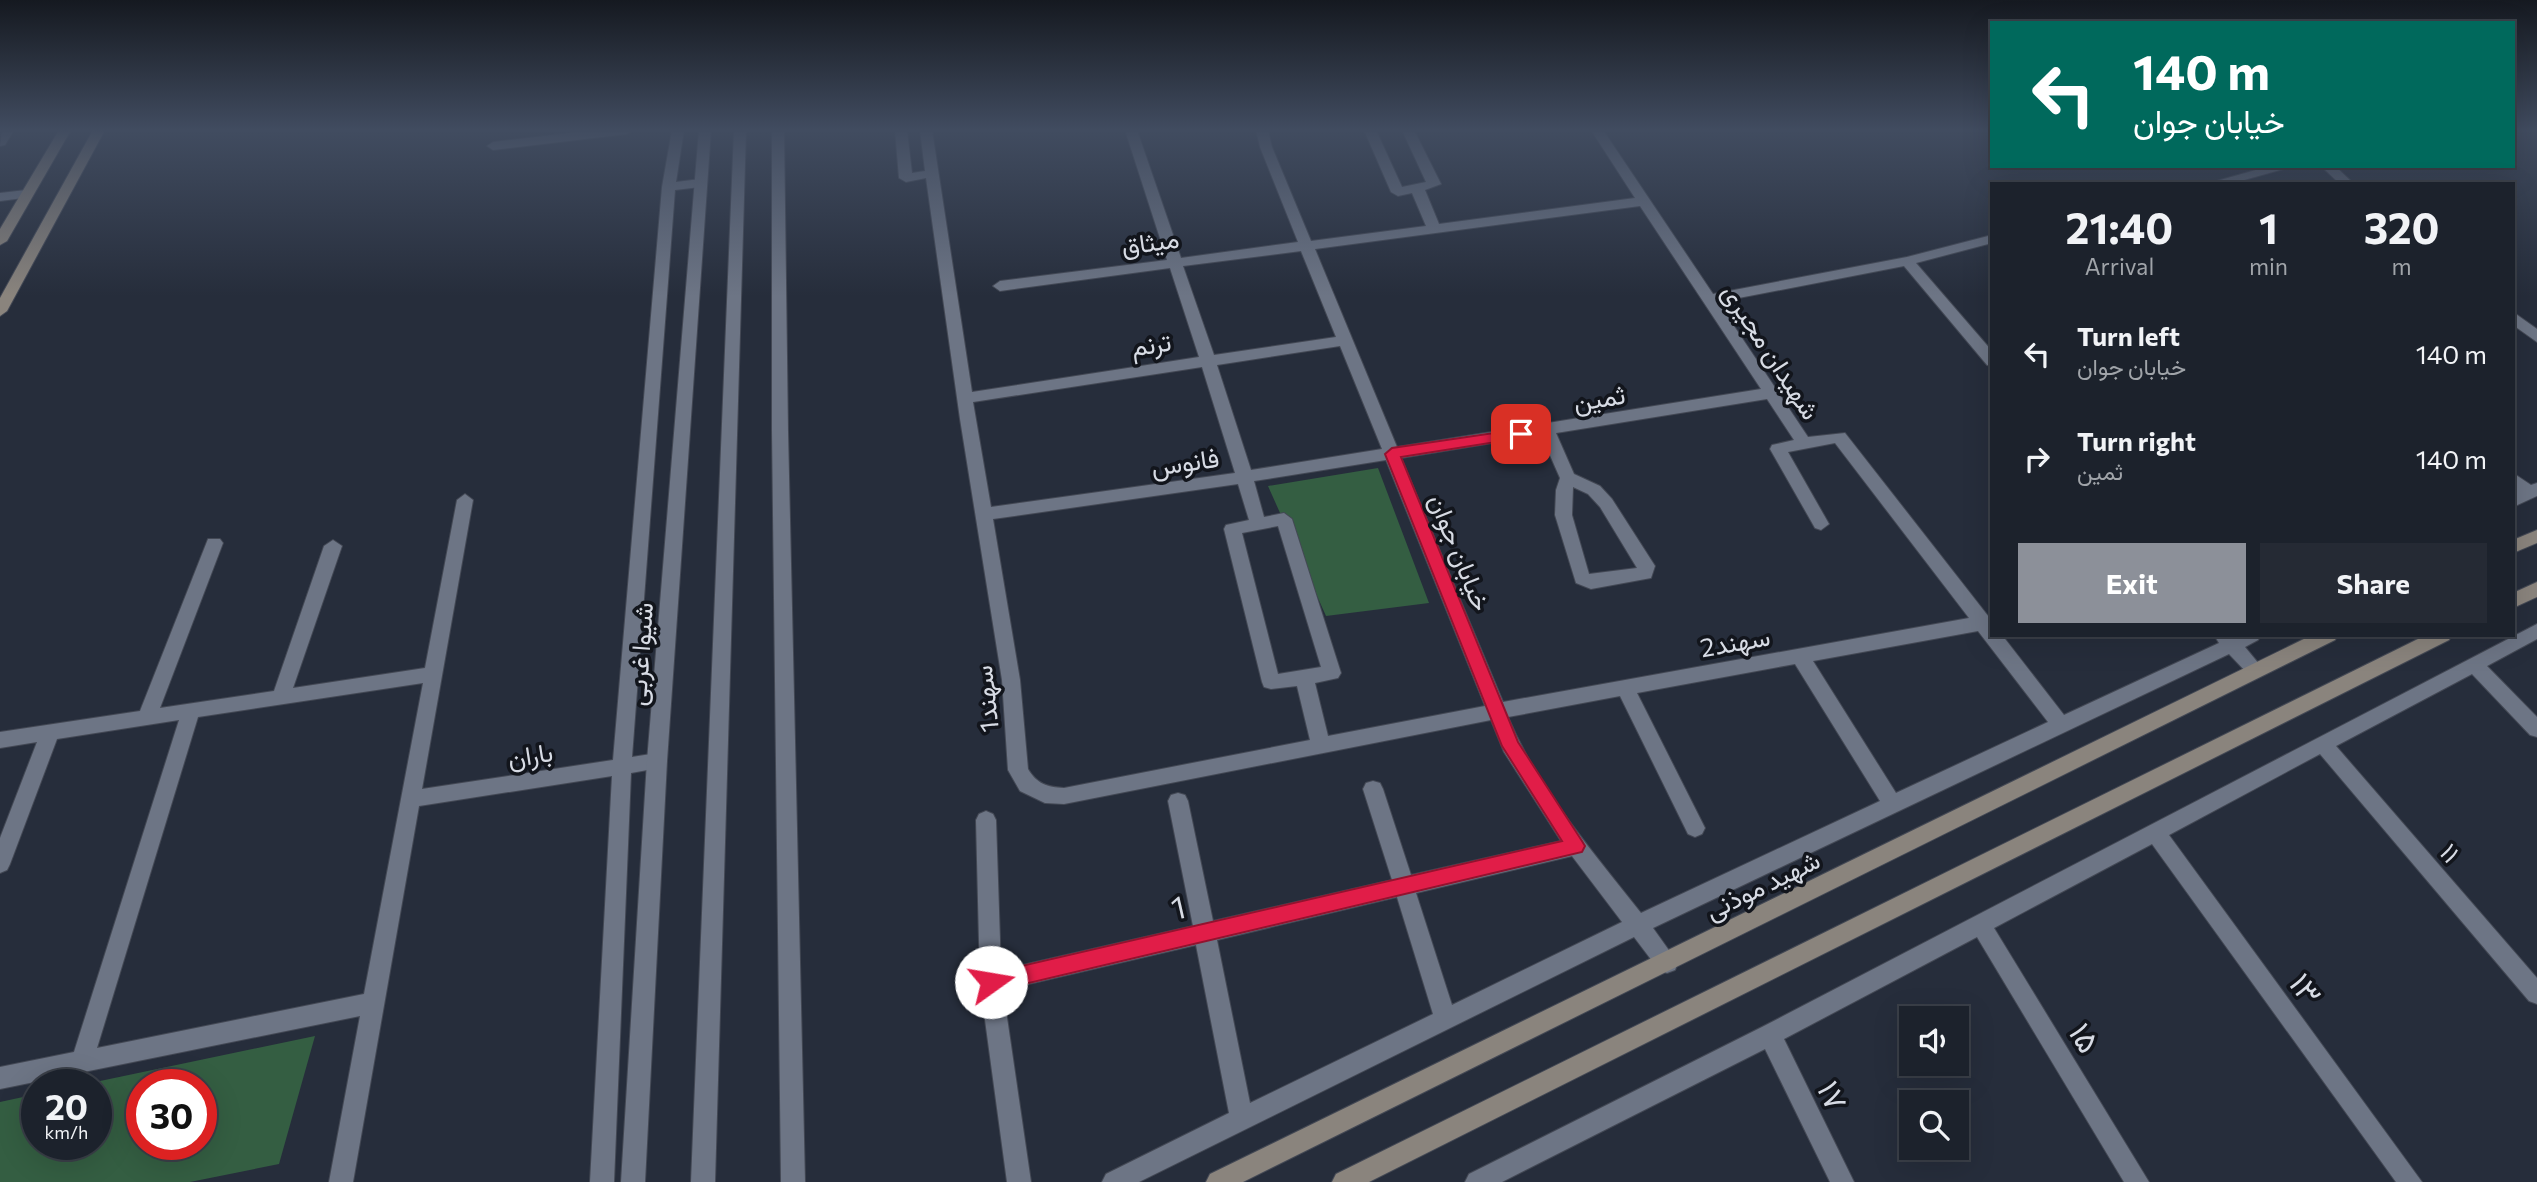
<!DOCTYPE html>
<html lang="en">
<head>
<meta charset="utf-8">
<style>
  :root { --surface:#1c222c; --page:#252a34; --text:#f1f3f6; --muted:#a0a4a9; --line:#3a3f48; --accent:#8c9099 }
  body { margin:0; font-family:Commissioner,Vazirmatn,sans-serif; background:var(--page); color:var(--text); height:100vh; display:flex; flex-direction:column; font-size:26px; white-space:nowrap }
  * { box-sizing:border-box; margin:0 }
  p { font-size:23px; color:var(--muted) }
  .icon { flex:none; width:38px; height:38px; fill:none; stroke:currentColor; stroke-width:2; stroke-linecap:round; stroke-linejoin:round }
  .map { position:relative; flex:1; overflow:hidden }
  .sheet { position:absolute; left:1990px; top:182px; width:525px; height:455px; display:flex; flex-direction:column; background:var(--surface); border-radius:0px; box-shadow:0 7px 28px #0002,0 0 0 2px var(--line) }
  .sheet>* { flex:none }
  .hud { position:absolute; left:1990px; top:21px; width:525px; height:147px; border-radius:0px; box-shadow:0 7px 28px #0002,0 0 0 2px var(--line); background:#00695c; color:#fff; overflow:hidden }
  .tools { position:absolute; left:1899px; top:1006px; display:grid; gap:14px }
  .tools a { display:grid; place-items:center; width:70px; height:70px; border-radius:0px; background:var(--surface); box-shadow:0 7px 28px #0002,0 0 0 2px var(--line); font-size:35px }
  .speed { position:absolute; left:21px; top:1069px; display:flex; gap:14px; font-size:35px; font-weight:700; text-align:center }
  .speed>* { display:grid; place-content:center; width:91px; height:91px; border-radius:50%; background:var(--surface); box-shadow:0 7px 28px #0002,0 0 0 2px var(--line); line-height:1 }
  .speed small { font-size:18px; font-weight:400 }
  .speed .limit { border:10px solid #d22; background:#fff; color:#111 }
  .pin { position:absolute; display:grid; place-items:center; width:60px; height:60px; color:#fff; margin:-30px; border-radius:14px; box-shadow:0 4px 10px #0006 }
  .me { position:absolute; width:77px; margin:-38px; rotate:77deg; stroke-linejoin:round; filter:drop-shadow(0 0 5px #0008) }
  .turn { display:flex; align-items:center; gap:24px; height:147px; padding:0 28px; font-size:32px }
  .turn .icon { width:91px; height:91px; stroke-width:2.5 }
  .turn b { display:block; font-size:49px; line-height:60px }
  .eta { display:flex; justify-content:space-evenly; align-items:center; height:119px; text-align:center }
  .eta b { font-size:42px; font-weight:700; line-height:49px }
  .primary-button { display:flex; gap:14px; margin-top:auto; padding:14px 28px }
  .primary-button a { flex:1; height:80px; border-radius:0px; background:var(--accent); color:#fff; font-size:28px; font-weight:700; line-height:80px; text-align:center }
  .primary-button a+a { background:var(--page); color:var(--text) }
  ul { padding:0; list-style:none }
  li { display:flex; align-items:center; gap:21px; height:105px; padding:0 28px }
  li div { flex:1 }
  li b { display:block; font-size:26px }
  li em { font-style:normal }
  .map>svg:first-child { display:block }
  .green { fill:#345e42; fill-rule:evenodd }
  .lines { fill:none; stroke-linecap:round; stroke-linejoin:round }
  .minor-casing { stroke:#434854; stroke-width:2 }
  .tertiary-casing { stroke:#434854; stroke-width:2 }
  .secondary-casing { stroke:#434854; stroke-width:2 }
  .minor { fill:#6d7585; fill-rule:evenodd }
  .tertiary { fill:#6d7585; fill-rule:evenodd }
  .secondary { fill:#8a847d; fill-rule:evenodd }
  .route { fill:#e11d48; stroke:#92132f; stroke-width:2 }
  .labels { text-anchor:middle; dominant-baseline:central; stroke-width:7; stroke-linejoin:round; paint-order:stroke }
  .street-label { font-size:26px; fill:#d7dbe4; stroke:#12151c }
  .near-street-label { font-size:32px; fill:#d7dbe4; stroke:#12151c }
</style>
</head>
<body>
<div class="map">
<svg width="2537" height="1182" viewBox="0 0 2537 1182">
  <rect width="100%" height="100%" fill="#262d3b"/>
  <!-- green -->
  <path class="green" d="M1378 468 1429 603 1326 616 1268 486Z
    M315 1036 279 1164 190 1182H0V1102L37 1094V1144H96V1085H81ZM142 1085H201V1144H142Z"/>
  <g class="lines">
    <!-- minor casing -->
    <g class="minor-casing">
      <path id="minor" d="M2 130H14L5 145 0 146Z
        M595 130H633L627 134 493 150 487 146 493 142Z
        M672 130H684L676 182 700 179 707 183 700 187 675 190 632 757 657 753 664 755 667 761 664 767 631 773 614 1182H590L612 776 419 806 353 1182H329L360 1016 0 1089V1067L74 1052 179 720 57 739 10 864 7 870 0 873V838L37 742 0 748V732L140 711 208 539H220L223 543 160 708 274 691 324 546 333 540 342 546 293 688 425 668 457 500 465 494 473 500 422 789 613 760 662 187ZM423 683 364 994 97 1048 198 717Z
        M772 130H784L788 431 805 1182H781L772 431Z
        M895 130H907L912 173 925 171 920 130H932L972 392 1199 357 1170 268 1000 291 993 286 1000 281 1167 260 1125 130H1137L1181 258 1298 242 1260 147 1256 130H1268L1272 147 1311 241 1426 226 1412 193 1398 196 1391 192 1364 130H1376L1402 187 1426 182 1402 130H1414L1441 184 1425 190 1439 224 1635 198 1591 130H1603L1713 294 1907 257 1992 235V243L1916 263 1992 351V366L1987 365 1904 266 1718 302 1808 437 1845 433 1992 621V635H2002L2064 715 2219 643 2214 635H2261L2258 640 2245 647 2264 670 2261 675H2249L2229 654 1653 928 1678 963 1675 970 1667 973 1659 970 1634 937 1139 1182H1102L1106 1174 1229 1113 1196 945 1003 990 1031 1182H1007L980 983 976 820 979 814 986 811 993 814 996 820 1001 970 1193 926 1168 801 1171 795 1178 793 1185 795 1188 801 1213 921 1392 880 1363 789 1366 783 1373 781 1380 783 1383 789 1411 875 1561 841 1504 752 1491 720 1064 804 1045 803 1020 791 1008 770 1002 680 960 419 926 178 906 182 899 178ZM1640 206 1761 389 1397 447 1315 249ZM1301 251 1336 337 1214 355 1183 266ZM1340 346 1382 449 1251 470 1217 365ZM1202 367 1235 473 991 507 973 402ZM1767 399 1794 440 1772 445 1770 449 1815 528 1821 530 1829 524 1788 452 1835 443 1969 618 1503 702 1401 458 1541 435 1560 478 1556 490 1555 515 1576 583 1591 589 1651 578 1655 566 1612 499 1600 486 1574 474 1556 433ZM1386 460 1485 706 1328 736 1315 683 1338 678 1341 673 1292 519 1284 513 1264 517 1254 481ZM1238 484 1249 520 1226 525 1224 529 1262 682 1264 687 1271 689 1297 686 1310 740 1064 788C1047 787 1037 784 1028 769L1020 680 993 519ZM1573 487 1588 494 1600 507 1637 568 1589 574 1572 515ZM1278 526 1321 667 1278 674 1242 533ZM1978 631 2048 722 1896 793 1813 661ZM1795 664 1880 801 1641 913C1593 852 1538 789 1508 717L1620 696 1688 834 1695 837 1702 834 1705 828 1637 693ZM1572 856 1622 922 1452 1005 1416 893ZM1397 897 1433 1014 1250 1103 1217 940Z
        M2270 166H2294L2230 184H2206Z
        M2321 166H2335L2354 184H2340Z
        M2513 312 2537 329V342L2513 325Z
        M2513 473 2531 485 2537 483V496L2513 507V494L2517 492 2513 488Z
        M2537 624V639L2487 666 2537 717V737L2530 735 2472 674 2336 746 2537 978V1004L2529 1001 2320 754 2169 835 2422 1182H2396L2152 844 1994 928 2149 1182H2124L1977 937 1784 1039 1854 1182H1830L1765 1049 1502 1182H1465L1469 1174 1762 1027Z"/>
    </g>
    <!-- tertiary casing -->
    <g class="tertiary-casing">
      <path id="tertiary" d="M699 130H711L667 761 645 1182H621L647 761Z
        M734 130H746L715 1182H691Z
        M26 190 33 194 31 197 0 201V193Z"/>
    </g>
    <!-- secondary casing -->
    <g class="secondary-casing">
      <path id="secondary" d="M59 130H71L7 241 0 245V229Z
        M93 130H105L7 311 0 316V298Z
        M2537 530V543L2513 553V540Z
        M2537 582V597L2513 608V593Z
        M2312 635H2338L2335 640 1243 1182H1206L1210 1174Z
        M2426 635H2452L2449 640 1369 1182H1332L1336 1174Z"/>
    </g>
    <!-- minor -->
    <use href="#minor" class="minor"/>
    <!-- tertiary -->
    <use href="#tertiary" class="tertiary"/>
    <!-- secondary -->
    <use href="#secondary" class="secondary"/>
  </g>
  <!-- sky -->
  <linearGradient id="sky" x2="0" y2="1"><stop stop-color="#151920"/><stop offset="0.44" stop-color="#414c60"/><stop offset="1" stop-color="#414c60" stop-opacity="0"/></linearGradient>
  <rect width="2537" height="296" fill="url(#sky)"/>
  <!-- route -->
  <path class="route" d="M1521 429 1529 434 1527 437 1401 457 1518 742 1582 841 1585 846 1582 852 991 992 984 989 981 982 984 976 991 973 1562 841 1502 746 1385 454 1392 448Z"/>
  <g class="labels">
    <!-- street labels -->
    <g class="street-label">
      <text transform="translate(1150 241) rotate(-8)">میثاق</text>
      <text transform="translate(1151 343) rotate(-9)">ترنم</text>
      <text transform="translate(1772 351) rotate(57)">شهیدان مجیری</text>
      <text transform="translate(1599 397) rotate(-9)">ثمین</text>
      <text transform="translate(1185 461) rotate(-8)">فانوس</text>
      <text transform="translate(1461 552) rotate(68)">خیابان جوان</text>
      <text transform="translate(1735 641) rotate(-10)">2سهند</text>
      <text transform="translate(639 654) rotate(-86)">شیوا غربی</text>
      <text transform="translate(985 699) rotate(-96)">1سهند</text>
      <text transform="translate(530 754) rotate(-9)">باران</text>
      <text transform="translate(2451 852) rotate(49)">۱۱</text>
      <text transform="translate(1762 884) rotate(-26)">شهید موذنی</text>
    </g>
    <!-- near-street labels -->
    <g class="near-street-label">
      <text transform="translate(1178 906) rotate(-13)">1</text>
      <text transform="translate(2307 988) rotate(54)">۱۳</text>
      <text transform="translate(2086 1037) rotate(59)">۱۵</text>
      <text transform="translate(1834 1095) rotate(64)">۱۷</text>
    </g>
  </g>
</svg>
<div class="tools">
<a><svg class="icon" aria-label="sound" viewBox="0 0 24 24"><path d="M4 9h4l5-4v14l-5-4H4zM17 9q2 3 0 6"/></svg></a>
<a><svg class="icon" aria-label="search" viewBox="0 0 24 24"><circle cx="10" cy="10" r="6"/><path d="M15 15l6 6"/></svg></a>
</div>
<div class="speed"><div>20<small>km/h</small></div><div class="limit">30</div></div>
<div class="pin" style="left:1521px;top:434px;background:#d93025"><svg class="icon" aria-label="arrive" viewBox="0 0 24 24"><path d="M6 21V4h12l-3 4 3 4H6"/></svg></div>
<svg class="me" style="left:991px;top:982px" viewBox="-20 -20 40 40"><circle r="19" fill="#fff"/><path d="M0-13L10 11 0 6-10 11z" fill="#e11d48"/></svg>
<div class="hud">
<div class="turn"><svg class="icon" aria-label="left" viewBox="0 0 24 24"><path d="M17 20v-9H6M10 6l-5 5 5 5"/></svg><div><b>140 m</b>خیابان جوان</div></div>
</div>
<section class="sheet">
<div class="eta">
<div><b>21:40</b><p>Arrival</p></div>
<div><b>1</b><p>min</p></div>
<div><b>320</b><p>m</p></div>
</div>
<ul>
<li><svg class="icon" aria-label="left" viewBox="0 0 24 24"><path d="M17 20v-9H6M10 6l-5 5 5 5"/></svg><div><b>Turn left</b><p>خیابان جوان</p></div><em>140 m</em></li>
<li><svg class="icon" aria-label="right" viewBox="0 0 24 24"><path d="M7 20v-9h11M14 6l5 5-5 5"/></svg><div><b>Turn right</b><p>ثمین</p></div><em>140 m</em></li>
</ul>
<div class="primary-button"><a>Exit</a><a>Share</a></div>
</section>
</div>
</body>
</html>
